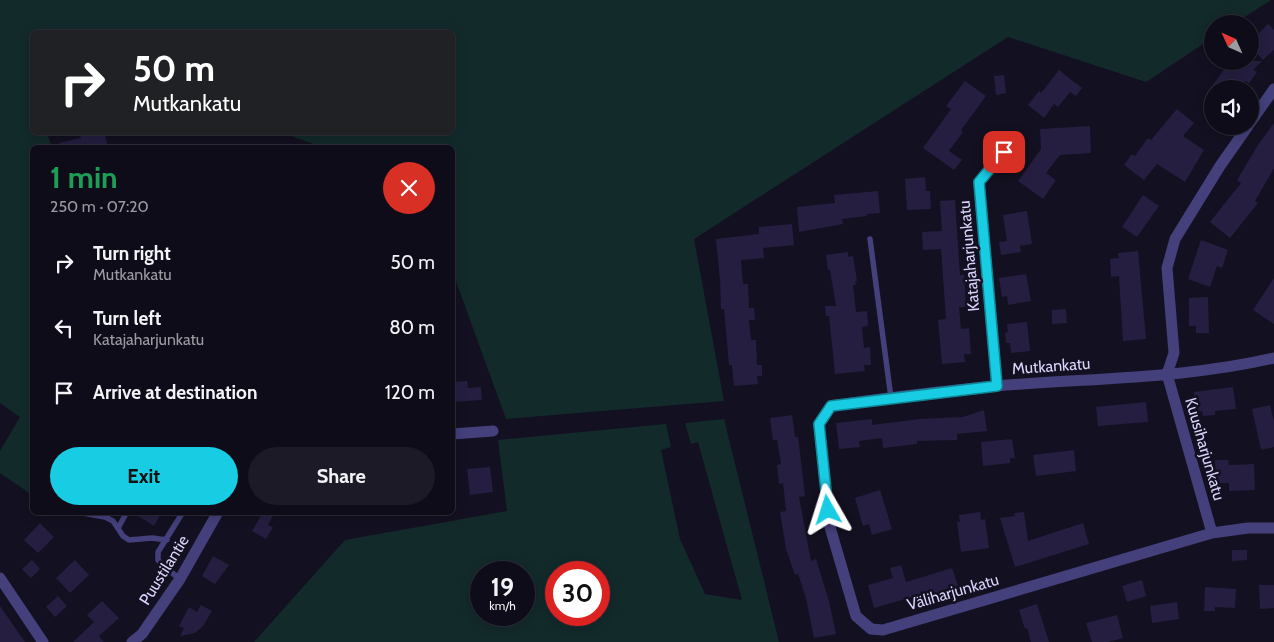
<!DOCTYPE html>
<html lang="en">
<head>
<meta charset="utf-8">
<style>
  :root { --surface:#0e0c19; --page:#1c1a26; --text:#f1f3f6; --muted:#9b9ba2; --line:#2e2c38; --accent:#18cce3 }
  body { margin:0; font-family:Cabin,sans-serif; background:var(--page); color:var(--text); height:100vh; display:flex; flex-direction:column; font-size:19px; white-space:nowrap }
  * { box-sizing:border-box; margin:0 }
  p { font-size:16px; color:var(--muted) }
  .icon { flex:none; width:28px; height:28px; fill:none; stroke:currentColor; stroke-width:2; stroke-linecap:round; stroke-linejoin:round }
  .map { position:relative; flex:1; overflow:hidden }
  .panel { position:absolute; left:30px; top:145px; width:425px; height:370px; display:flex; flex-direction:column; background:var(--surface); border-radius:8px; box-shadow:0 2px 12px #0003,0 0 0 1px var(--line) }
  .panel>* { flex:none }
  .top-card { position:absolute; left:30px; top:30px; width:425px; height:105px; border-radius:8px; box-shadow:0 2px 12px #0003,0 0 0 1px var(--line); background:#202124; color:#fff; overflow:hidden }
  .needle { width:32px; rotate:315deg }
  .controls { position:absolute; left:1204px; top:15px; display:grid; gap:10px }
  .controls a { display:grid; place-items:center; width:55px; height:55px; border-radius:50%; background:var(--surface); box-shadow:0 2px 12px #0003,0 0 0 1px var(--line); font-size:25px }
  .speed { position:absolute; left:470px; top:561px; display:flex; gap:10px; font-size:25px; font-weight:700; text-align:center }
  .speed>* { display:grid; place-content:center; width:65px; height:65px; border-radius:50%; background:var(--surface); box-shadow:0 2px 12px #0003,0 0 0 1px var(--line); line-height:1 }
  .speed small { font-size:12px; font-weight:400 }
  .speed .limit { border:8px solid #d22; background:#fff; color:#111 }
  .pin { position:absolute; display:grid; place-items:center; width:42px; height:42px; color:#fff; margin:-21px; border-radius:10px; box-shadow:0 2px 8px #0006 }
  .me { position:absolute; width:55px; margin:-28px; rotate:354deg; stroke-linejoin:round; filter:drop-shadow(0 0 4px #0008) }
  .turn { display:flex; align-items:center; gap:18px; height:105px; padding:0 20px; font-size:22px }
  .turn .icon { width:65px; height:65px; stroke-width:2.5 }
  .turn b { display:block; font-size:35px; line-height:42px }
  .round { display:grid; place-items:center; flex:none; width:52px; height:52px; border-radius:26px; background:var(--page) }
  .overview { display:flex; align-items:center; justify-content:space-between; height:85px; padding:0 20px }
  h1 { font-size:30px; font-weight:800; line-height:38px; color:#1e9e55 }
  .primary-button { display:flex; gap:10px; margin-top:auto; padding:10px 20px }
  .primary-button a { flex:1; height:58px; border-radius:30px; background:var(--accent); color:#111; font-size:20px; font-weight:800; line-height:58px; text-align:center }
  .primary-button a+a { background:var(--page); color:var(--text) }
  ul { padding:0; list-style:none }
  li { display:flex; align-items:center; gap:15px; height:65px; padding:0 20px }
  li div { flex:1 }
  li b { display:block; font-size:19px }
  li em { font-style:normal }
  .map>svg:first-child { display:block }
  .green { fill:#132a2a; fill-rule:evenodd }
  .building { fill:#251e40 }
  .lines { fill:none; stroke-linecap:round; stroke-linejoin:round }
  .service { stroke:#43407b; stroke-width:5.5 }
  .minor { stroke:#43407b; stroke-width:11 }
  .route-casing { stroke:#108594; stroke-width:12 }
  .route { stroke:#18cce3; stroke-width:9 }
  .labels { text-anchor:middle; dominant-baseline:central; stroke-width:5; stroke-linejoin:round; paint-order:stroke }
  .street-label { font-size:16px; fill:#d9d4fa; stroke:#131021 }
</style>
</head>
<body>
<div class="map">
<svg width="1274" height="642" viewBox="0 0 1274 642">
  <rect width="100%" height="100%" fill="#131021"/>
  <!-- green -->
  <path class="green" d="M0 0H1271L1234 24H1212V38L1146 82 1008 37 694 239 724 401 506 419 453 273 452 148 322 147 283 133 452 132V32H32V132L47 133 52 147 32 148V495L0 473V451L20 417 0 403Z
    M724 419 779 642H254L345 540 507 511 498 440 666 424 671 447 661 450 680 539 705 594 742 600 698 442 691 444 685 423ZM481 572H524V615H481ZM556 572H599V615H556Z"/>
  <!-- building -->
  <path class="building" d="M1268 24 1274 30V50L1263 60 1250 46V30L1256 36Z
    M1230 61H1262L1253 70 1257 72 1249 83 1245 81 1239 89H1210Z
    M1059 70 1082 88 1076 96 1070 92 1058 107 1054 104 1044 118 1028 105 1039 91 1041 93Z
    M1004 75 1006 93 996 95 994 76Z
    M965 81 986 96 961 130 963 132 949 151 962 160 954 170 923 148 951 109 946 106Z
    M1177 109 1194 123 1183 136 1204 150 1185 182 1157 164 1144 180 1124 165 1132 154 1135 156 1148 138 1151 140Z
    M1274 123V168L1255 201 1258 203 1230 238 1210 222 1241 183 1237 180 1258 145Z
    M1090 126 1091 153 1060 155 1046 173 1056 180 1043 199 1018 181 1041 149 1040 129Z
    M79 132H104L108 148H60L59 143 81 138Z
    M925 177 926 191H930L931 209 907 210 905 179Z
    M878 191 880 213 867 214V216L842 219 843 224 799 232 797 207 835 203 834 195Z
    M1143 195 1159 206 1137 237 1122 227Z
    M955 200 960 275H964L966 307H959L961 329 969 328 971 354H964L965 362 942 364 938 320 946 319 941 249 923 250 922 232 942 231 940 201Z
    M1027 211 1032 244 1020 246 1021 252 1001 255 999 242 1007 241 1003 215Z
    M792 224 794 245 763 248 764 258 741 260 743 284H748L749 308H754L755 320H749L751 340H756L757 365H762V376H757L758 384 734 386 732 365H729L724 309H721L720 280 716 239 759 234V227Z
    M1201 240 1228 250 1222 268 1217 266 1210 287 1188 279Z
    M1138 251 1146 339 1123 341 1119 276 1111 277 1110 259 1119 258 1118 253Z
    M848 252V257L853 256 857 281H855L856 285H853L856 312 867 311 868 326 862 327 864 348 870 347 871 365H864L865 371 835 374 829 316H826L825 306H836L830 270H828L826 255Z
    M1026 274 1031 301 1008 305 1007 296 1002 297 999 278Z
    M1274 278V324L1253 310Z
    M1208 297 1209 333H1196V326H1189V298Z
    M1066 309 1067 323 1052 324V310Z
    M1027 322 1030 351 1011 353 1010 343H1006L1005 333 1008 332 1007 324Z
    M467 381 468 388 481 387 482 400 452 402V382Z
    M1233 387 1236 409 1215 411V415L1203 416 1202 411 1196 412 1194 392Z
    M1146 402 1148 422 1098 426 1096 407Z
    M1270 405 1274 421V447L1261 450 1252 409Z
    M984 410 987 431 957 434V440L917 441V444L883 448 882 438 859 441 860 447 839 449 836 423 872 419V425L920 419 963 417Z
    M792 415 795 437H798L800 453 805 496 799 497 811 561 816 559 829 601 836 634 814 638 806 598 798 574 795 575 786 549 780 512 786 511 783 483 779 484 777 465 781 464 777 440H773L770 418Z
    M1012 439 1015 458H1010V463L983 466 981 442Z
    M1074 450 1076 471 1036 476 1033 455Z
    M1215 460H1228L1229 465 1254 464 1255 490 1229 491V483H1216Z
    M490 467 493 492 470 495 467 469Z
    M880 490 892 529 872 535 869 524 863 526 855 498Z
    M132 512H162L154 526Z
    M263 512H275L268 525 273 527 266 539 252 531Z
    M980 512 981 520 985 519 989 548 961 552 957 522H960L959 515Z
    M1024 512 1028 541 1083 523 1089 544 1015 567 1000 518 1015 516 1014 513Z
    M40 523 54 537 38 553 24 540Z
    M1232 550H1247V560L1232 561Z
    M213 556 229 565 215 584 202 576Z
    M32 560 40 569 31 578 22 569Z
    M75 560 89 575 70 593 56 578Z
    M901 565 906 582 952 568 959 589 921 601 919 595 874 608 868 585 893 578 890 568Z
    M1142 580 1146 596 1127 602 1122 586Z
    M1259 585H1274V608L1260 609Z
    M1205 587 1236 589 1235 608 1215 607V611H1204Z
    M58 596 67 606 55 617 46 607Z
    M102 601 119 618 99 636 104 642H73L94 622 87 615Z
    M1177 602 1179 619 1152 623 1150 606Z
    M1037 604 1049 642H1031L1027 628 1025 629 1019 610Z
    M201 605 212 611 203 626 195 633 180 636 184 628 179 626 189 607 197 612Z
    M0 606 25 642H0Z
    M1117 615 1123 638 1108 642H1092L1086 623Z"/>
  <g class="lines">
    <!-- service -->
    <path class="service" d="M870 239 891 398
      M77 512 105 517 113 521 123 536 129 540 152 538 167 540
      M118 528 127 512
      M180 579 163 566 158 560V552L183 512"/>
    <!-- minor -->
    <path class="minor" d="M1250 123 1274 89
      M1274 358C1184 379 1089 378 997 386 942 391 886 398 831 406L819 424 830 527 856 616 871 629 883 630 1212 533 1248 528H1274
      M997 386 979 182 1017 137
      M452 434 493 431
      M1212 533 1167 374 1174 353 1167 268 1175 239 1220 166 1248 126
      M0 578 43 642
      M132 642 142 634 180 579 218 512"/>
  </g>
  <g class="lines">
    <!-- route casing -->
    <g class="route-casing">
      <path id="route" d="M828 510 819 424 831 406 997 386 979 182 1004 152"/>
    </g>
    <!-- route -->
    <use href="#route" class="route"/>
  </g>
  <g class="labels">
    <!-- street labels -->
    <g class="street-label">
      <text transform="translate(969 256) rotate(-95)">Katajaharjunkatu</text>
      <text transform="translate(1051 366) rotate(-4)">Mutkankatu</text>
      <text transform="translate(1205 449) rotate(74)">Kuusiharjunkatu</text>
      <text transform="translate(164 570) rotate(-58)">Puustilantie</text>
      <text transform="translate(953 592) rotate(-16)">Väliharjunkatu</text>
    </g>
  </g>
</svg>
<div class="controls">
<a><svg class="needle" viewBox="-14 -14 28 28"><path d="M0-13l5 13h-10z" fill="#e53935"/><path d="M0 13l5-13h-10z" fill="#9b9ba2"/></svg></a>
<a><svg class="icon" aria-label="sound" viewBox="0 0 24 24"><path d="M4 9h4l5-4v14l-5-4H4zM17 9q2 3 0 6"/></svg></a>
</div>
<div class="speed"><div>19<small>km/h</small></div><div class="limit">30</div></div>
<div class="pin" style="left:1004px;top:152px;background:#d93025"><svg class="icon" aria-label="arrive" viewBox="0 0 24 24"><path d="M6 21V4h12l-3 4 3 4H6"/></svg></div>
<svg class="me" style="left:828px;top:510px" viewBox="-20 -20 40 40"><path d="M0-17L14 15 0 8-14 15z" fill="#18cce3" stroke="#fff" stroke-width="4"/></svg>
<div class="top-card">
<div class="turn"><svg class="icon" aria-label="right" viewBox="0 0 24 24"><path d="M7 20v-9h11M14 6l5 5-5 5"/></svg><div><b>50 m</b>Mutkankatu</div></div>
</div>
<section class="panel">
<div class="overview"><div><h1>1 min</h1><p>250 m · 07:20</p></div><a class="round" style="background:#d93025;color:#fff"><svg class="icon" aria-label="close" viewBox="0 0 24 24"><path d="M6 6l12 12M18 6L6 18"/></svg></a></div>
<ul>
<li><svg class="icon" aria-label="right" viewBox="0 0 24 24"><path d="M7 20v-9h11M14 6l5 5-5 5"/></svg><div><b>Turn right</b><p>Mutkankatu</p></div><em>50 m</em></li>
<li><svg class="icon" aria-label="left" viewBox="0 0 24 24"><path d="M17 20v-9H6M10 6l-5 5 5 5"/></svg><div><b>Turn left</b><p>Katajaharjunkatu</p></div><em>80 m</em></li>
<li><svg class="icon" aria-label="arrive" viewBox="0 0 24 24"><path d="M6 21V4h12l-3 4 3 4H6"/></svg><div><b>Arrive at destination</b></div><em>120 m</em></li>
</ul>
<div class="primary-button"><a>Exit</a><a>Share</a></div>
</section>
</div>
</body>
</html>
